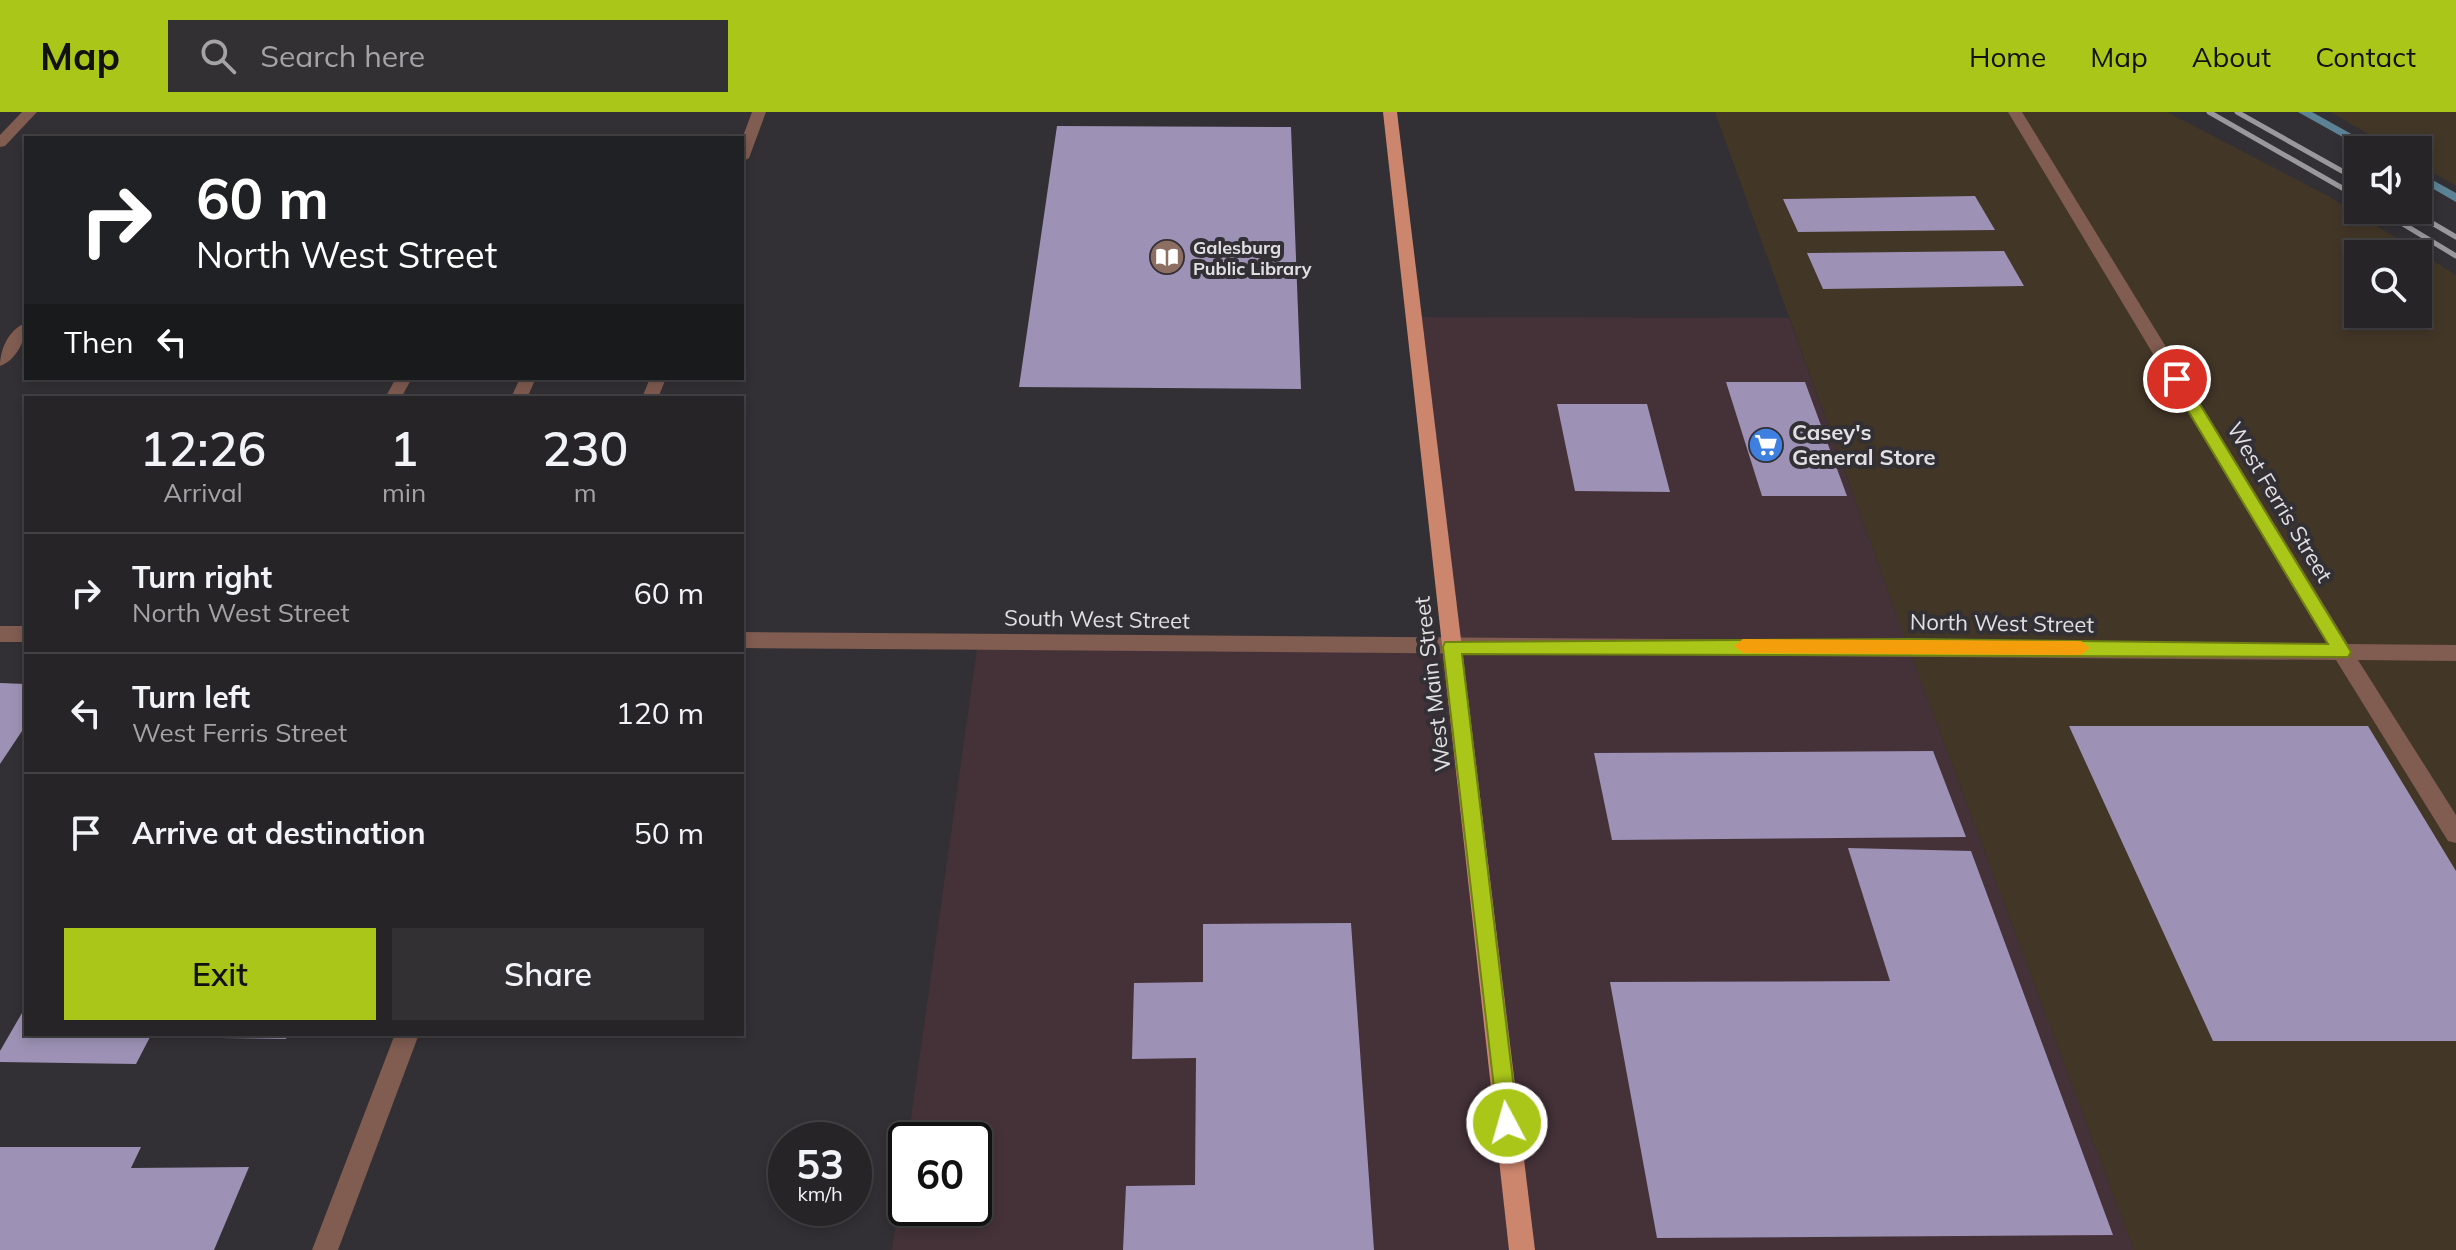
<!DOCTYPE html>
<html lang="en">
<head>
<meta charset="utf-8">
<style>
  :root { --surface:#262427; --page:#323033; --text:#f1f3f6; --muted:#a4a4a7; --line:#424144; --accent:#aac719 }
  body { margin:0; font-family:Mulish,sans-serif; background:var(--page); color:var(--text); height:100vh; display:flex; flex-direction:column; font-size:30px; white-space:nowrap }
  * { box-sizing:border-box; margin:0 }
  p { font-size:26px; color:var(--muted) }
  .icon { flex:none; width:44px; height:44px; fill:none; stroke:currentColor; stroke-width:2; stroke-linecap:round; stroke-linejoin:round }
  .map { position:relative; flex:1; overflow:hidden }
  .panel { position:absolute; left:24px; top:284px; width:720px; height:640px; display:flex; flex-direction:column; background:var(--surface); border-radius:0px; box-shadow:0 4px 12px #0003,0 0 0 2px var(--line) }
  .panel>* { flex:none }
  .guide { position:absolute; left:24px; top:24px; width:720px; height:244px; border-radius:0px; box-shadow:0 4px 12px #0003,0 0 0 2px var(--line); background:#202124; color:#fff; overflow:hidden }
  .tools { position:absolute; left:2344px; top:24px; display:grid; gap:16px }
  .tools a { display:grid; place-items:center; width:88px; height:88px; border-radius:0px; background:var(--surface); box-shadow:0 4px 12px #0003,0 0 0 2px var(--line); font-size:40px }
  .speed { position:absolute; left:768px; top:1010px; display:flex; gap:16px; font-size:40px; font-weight:700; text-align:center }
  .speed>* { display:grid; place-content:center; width:104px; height:104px; border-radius:50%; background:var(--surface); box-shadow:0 4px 12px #0003,0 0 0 2px var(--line); line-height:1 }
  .speed small { font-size:20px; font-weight:400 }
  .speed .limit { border:4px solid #111; border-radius:12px; background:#fff; color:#111 }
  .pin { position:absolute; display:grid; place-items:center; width:68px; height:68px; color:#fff; margin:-34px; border:4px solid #fff; border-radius:50%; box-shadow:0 2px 8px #0007 }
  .me { position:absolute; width:88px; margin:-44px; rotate:354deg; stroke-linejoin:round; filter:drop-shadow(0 0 6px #0008) }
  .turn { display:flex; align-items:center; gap:28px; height:168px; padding:0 40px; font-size:36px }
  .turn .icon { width:104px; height:104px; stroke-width:2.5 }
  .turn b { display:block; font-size:56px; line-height:68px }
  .then { display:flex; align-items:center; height:76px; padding:0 40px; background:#0003; gap:16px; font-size:30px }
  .eta { display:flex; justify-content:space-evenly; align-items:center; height:136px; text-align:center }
  .eta b { font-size:48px; font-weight:600; line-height:56px }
  .button { display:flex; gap:16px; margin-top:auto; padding:16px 40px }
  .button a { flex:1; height:92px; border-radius:0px; background:var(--accent); color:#111; font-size:32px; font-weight:600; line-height:92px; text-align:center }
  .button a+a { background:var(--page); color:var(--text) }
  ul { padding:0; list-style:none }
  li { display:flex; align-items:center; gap:24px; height:120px; padding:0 40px; border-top:2px solid var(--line) }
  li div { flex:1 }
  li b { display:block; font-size:30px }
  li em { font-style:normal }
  header { display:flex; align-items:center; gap:48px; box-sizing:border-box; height:112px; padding:0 40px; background:var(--accent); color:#111 }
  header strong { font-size:38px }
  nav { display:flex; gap:44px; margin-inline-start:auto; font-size:28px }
  .search { width:560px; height:72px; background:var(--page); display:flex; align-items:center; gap:20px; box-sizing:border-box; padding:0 28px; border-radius:0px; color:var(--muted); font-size:30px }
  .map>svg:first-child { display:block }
  .commercial { fill:#453239 }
  .industrial { fill:#423627; fill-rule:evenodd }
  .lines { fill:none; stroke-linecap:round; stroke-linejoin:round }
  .stream { fill:#5c8296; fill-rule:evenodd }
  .building { fill:#9d92b5 }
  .minor { fill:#805c51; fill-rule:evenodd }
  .major { fill:#cd866e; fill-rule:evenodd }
  .rail { stroke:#9a989b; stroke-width:5 }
  .route { fill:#aac719; stroke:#6e8110; stroke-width:2 }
  .slow { fill:#f59e0b }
  .labels { text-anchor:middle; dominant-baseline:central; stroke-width:8; stroke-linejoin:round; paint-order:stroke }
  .far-poi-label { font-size:18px; font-weight:bold; fill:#e1dfe2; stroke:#323034; text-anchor:start }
  .poi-label { font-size:22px; font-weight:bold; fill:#e1dfe2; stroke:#323034; text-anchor:start }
  .street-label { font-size:22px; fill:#e1dfe2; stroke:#323034 }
</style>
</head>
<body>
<header>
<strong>Map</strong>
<div class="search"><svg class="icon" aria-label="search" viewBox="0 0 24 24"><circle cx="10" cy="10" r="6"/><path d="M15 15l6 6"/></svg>Search here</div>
<nav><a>Home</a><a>Map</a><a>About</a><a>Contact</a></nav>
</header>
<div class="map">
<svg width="2456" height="1138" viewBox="0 0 2456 1138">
  <rect width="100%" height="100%" fill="#323034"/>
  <!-- commercial -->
  <path class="commercial" d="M1413 205 1789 206 1908 534 2134 1138H892L906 1039V1096H974V1028H908L978 530 1451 535Z"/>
  <!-- industrial -->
  <path class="industrial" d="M1715 0H2167L2330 85 2456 163V1138H2134L1908 534ZM2358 142H2418V202H2358Z
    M2331 0H2456V74L2418 52V38H2395Z"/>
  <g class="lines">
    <!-- stream -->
    <path class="stream" d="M2298 0H2312L2380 38H2366Z
      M2418 60 2456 81V90L2418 68Z"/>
  </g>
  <!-- building -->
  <path class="building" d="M1057 14 1291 15 1301 277 1019 275Z
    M1975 84 1995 118 1798 120 1783 87Z
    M2004 139 2024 174 1823 177 1807 141Z
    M1726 270H1805L1847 384H1762Z
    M1557 292H1647L1670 380 1575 379Z
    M0 571 26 572V613L0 652Z
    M2069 614H2368L2456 759V929H2213Z
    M1933 639 1966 725 1612 728 1594 641Z
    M1848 736 1971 739 2113 1123 1657 1126 1610 870 1890 869Z
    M1351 811 1374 1138H1123L1126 1074 1195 1073 1196 946 1132 947 1134 871 1203 870V812Z
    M26 894V922H288L286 927 150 925 136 952 0 950V939Z
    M0 1035H141L131 1056 249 1055 214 1138H0Z"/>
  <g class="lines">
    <!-- minor -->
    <path class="minor" d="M22 0H37L5 34 0 35V23Z
      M752 0H766L749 46 742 50V27Z
      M2008 0H2022L2348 532 2456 533V549L2358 548 2456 703V731L2448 729 2336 548 742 536V520L2327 532Z
      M26 211C26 227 17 248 0 254 0 237 9 217 26 211Z
      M396 266H412L401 286H385Z
      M520 266H536L527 286H511Z
      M650 266H666L658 286H642Z
      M0 514H26V530H0Z
      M395 922H419L338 1138H312Z"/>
    <!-- major -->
    <path class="major" d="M1383 0H1397L1535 1138H1509Z"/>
    <!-- rail -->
    <path class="rail" d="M2209 0 2358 85
      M2237 0 2358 68
      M2380 98 2456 144
      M2410 98 2456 125"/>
  </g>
  <!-- route -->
  <path class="route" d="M2177 262 2182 263 2348 535 2351 540 2348 545 1462 542 1518 1011 1515 1019 1507 1022 1499 1019 1443 535 1445 530 1908 527 2328 532 2169 267Z"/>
  <!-- slow -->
  <path class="slow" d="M1743 527 2081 529 2090 536 2081 543 1743 541 1734 534Z"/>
  <!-- icons -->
  <defs>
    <g id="library-disc" transform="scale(1.8)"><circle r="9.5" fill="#8d6e63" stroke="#323034"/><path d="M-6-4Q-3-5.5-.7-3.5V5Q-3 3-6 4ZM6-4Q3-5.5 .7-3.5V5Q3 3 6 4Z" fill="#fff"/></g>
    <g id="supermarket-disc" transform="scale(1.8)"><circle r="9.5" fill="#3f7fe0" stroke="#323034"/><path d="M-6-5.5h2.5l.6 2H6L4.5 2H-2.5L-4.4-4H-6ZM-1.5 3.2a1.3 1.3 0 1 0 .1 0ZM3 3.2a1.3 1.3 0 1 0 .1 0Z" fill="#fff"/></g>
  </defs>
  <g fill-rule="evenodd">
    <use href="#library-disc" x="1167" y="145"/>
    <use href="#supermarket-disc" x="1766" y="333"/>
  </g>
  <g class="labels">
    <!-- far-poi labels -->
    <g class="far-poi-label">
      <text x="1193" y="135">Galesburg<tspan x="1193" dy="21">Public Library</tspan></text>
    </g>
    <!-- poi labels -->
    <g class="poi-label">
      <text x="1792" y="320">Casey's<tspan x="1792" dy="25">General Store</tspan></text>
    </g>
    <!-- street labels -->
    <g class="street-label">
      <text transform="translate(2280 390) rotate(59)">West Ferris Street</text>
      <text transform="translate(1097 507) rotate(1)">South West Street</text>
      <text transform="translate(2002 511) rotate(1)">North West Street</text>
      <text transform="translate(1432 572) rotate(-97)">West Main Street</text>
    </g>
  </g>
</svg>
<div class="tools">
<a><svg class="icon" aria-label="sound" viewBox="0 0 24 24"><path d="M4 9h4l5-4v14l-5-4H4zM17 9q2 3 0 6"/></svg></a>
<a><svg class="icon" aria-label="search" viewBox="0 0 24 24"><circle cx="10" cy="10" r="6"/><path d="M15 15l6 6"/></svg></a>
</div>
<div class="speed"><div>53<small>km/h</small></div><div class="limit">60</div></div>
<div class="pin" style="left:2177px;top:267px;background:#d93025"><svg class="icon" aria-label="arrive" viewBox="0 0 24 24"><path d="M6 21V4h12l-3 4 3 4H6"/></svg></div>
<svg class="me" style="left:1507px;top:1011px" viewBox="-20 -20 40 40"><circle r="17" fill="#aac719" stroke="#fff" stroke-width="3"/><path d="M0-11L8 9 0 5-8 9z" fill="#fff"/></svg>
<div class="guide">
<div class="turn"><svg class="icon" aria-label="right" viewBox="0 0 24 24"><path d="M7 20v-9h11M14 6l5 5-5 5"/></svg><div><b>60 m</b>North West Street</div></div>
<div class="then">Then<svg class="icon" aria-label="left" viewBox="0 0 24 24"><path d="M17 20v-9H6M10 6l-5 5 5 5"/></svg></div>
</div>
<section class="panel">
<div class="eta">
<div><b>12:26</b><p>Arrival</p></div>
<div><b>1</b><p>min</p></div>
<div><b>230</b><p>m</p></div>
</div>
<ul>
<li><svg class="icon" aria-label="right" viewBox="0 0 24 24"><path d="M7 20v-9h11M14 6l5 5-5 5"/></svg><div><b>Turn right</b><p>North West Street</p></div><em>60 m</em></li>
<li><svg class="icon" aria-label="left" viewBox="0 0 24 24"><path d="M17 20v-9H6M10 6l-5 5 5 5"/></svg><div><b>Turn left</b><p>West Ferris Street</p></div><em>120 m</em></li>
<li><svg class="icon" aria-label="arrive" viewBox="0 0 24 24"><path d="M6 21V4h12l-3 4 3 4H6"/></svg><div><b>Arrive at destination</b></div><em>50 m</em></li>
</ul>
<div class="button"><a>Exit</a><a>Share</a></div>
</section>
</div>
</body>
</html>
